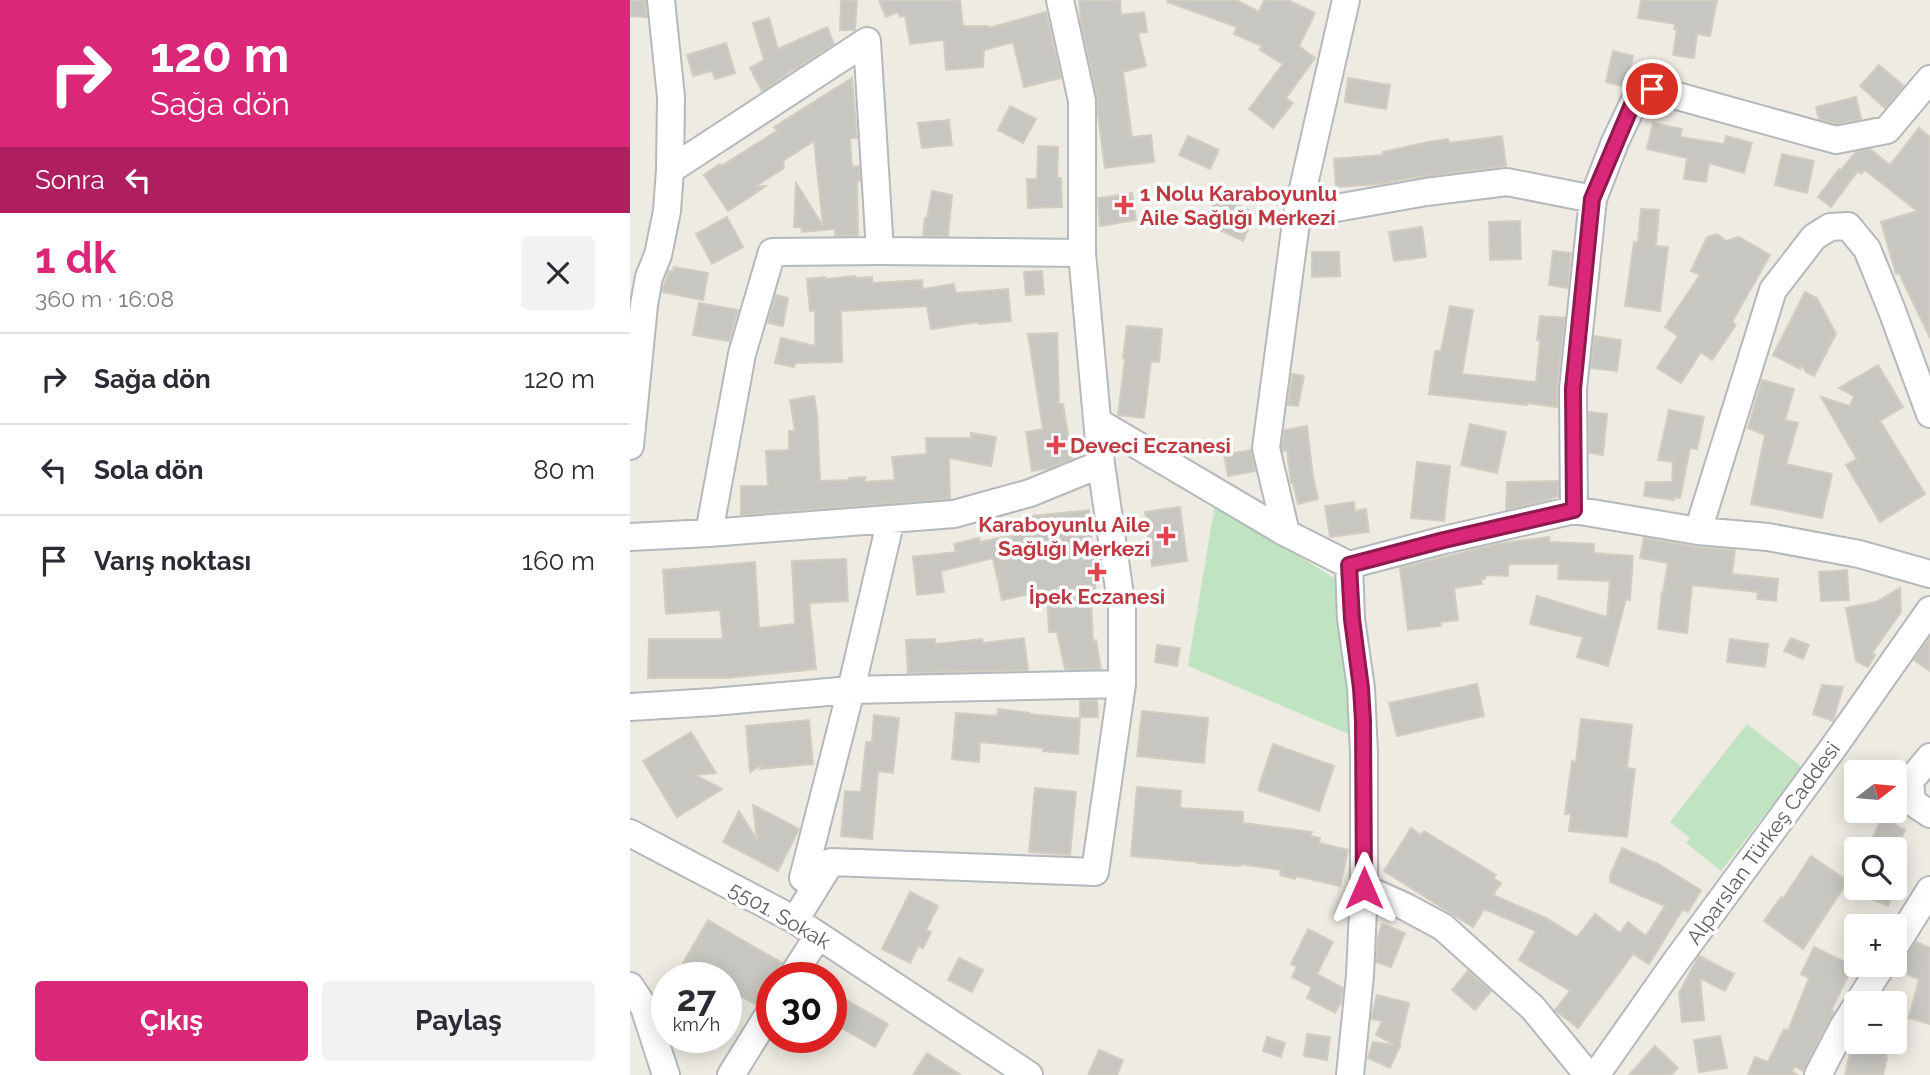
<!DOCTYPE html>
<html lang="tr">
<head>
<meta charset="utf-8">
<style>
  :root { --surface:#fff; --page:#f2f2f3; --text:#2b2b33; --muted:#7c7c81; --line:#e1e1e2; --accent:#db2777 }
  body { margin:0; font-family:Raleway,sans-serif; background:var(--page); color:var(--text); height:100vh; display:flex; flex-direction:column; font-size:26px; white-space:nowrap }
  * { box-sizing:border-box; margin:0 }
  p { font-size:23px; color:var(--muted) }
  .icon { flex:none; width:38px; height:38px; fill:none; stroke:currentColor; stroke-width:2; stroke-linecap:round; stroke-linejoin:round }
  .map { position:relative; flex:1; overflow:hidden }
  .panel { display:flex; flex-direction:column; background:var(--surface); width:630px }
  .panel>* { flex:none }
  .guide { background:#db2777; color:#fff; overflow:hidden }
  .needle { width:46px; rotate:74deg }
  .buttons { position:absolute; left:1214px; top:760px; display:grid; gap:14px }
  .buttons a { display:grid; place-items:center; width:63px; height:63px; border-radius:7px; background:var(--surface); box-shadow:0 4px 18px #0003; font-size:35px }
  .speed { position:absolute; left:21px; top:962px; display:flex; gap:14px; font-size:35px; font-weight:700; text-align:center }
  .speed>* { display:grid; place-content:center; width:91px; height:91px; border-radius:50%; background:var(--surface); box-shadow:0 4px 18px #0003; line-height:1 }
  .speed small { font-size:18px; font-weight:400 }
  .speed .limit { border:10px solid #d22; background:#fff; color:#111 }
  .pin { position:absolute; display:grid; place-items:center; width:60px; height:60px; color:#fff; margin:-30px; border:4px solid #fff; border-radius:50%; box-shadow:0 2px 7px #0007 }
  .me { position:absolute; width:77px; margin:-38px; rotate:0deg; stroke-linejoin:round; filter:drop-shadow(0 0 5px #0008) }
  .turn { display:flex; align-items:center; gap:24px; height:147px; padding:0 35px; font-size:32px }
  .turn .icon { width:91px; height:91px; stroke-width:2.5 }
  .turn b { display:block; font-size:49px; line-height:60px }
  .then { display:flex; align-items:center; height:66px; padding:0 35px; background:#0003; gap:14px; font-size:26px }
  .round { display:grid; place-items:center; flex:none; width:74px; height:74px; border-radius:7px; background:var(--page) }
  .overview { display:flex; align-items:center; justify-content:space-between; height:119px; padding:0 35px }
  h1 { font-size:42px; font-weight:700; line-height:52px; color:var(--accent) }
  .primary-button { display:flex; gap:14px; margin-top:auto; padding:14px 35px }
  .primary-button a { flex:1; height:80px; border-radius:7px; background:var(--accent); color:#fff; font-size:28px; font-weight:700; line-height:80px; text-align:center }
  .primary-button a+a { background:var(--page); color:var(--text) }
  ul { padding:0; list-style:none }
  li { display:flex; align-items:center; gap:21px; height:91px; padding:0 35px; border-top:2px solid var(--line) }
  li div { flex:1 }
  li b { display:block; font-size:26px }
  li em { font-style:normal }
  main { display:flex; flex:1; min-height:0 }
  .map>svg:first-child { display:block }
  .green { fill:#c0e4c2 }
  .building { fill:#c8c6c0; stroke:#d1cdc1; stroke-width:2 }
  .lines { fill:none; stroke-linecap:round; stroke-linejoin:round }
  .minor-casing { stroke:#b5b8bc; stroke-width:30 }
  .minor { stroke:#fff; stroke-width:26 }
  .route-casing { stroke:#8e194d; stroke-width:18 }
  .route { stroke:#db2777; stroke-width:12 }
  .health-dot { fill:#e0444e; stroke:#fff; stroke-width:2.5 }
  .labels { text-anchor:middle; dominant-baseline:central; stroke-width:7; stroke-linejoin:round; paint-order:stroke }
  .health-label { font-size:21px; font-weight:bold; fill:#be3a42; stroke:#fff; text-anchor:start }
  .street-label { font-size:21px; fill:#5b5e63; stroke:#fff }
</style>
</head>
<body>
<main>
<section class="panel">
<div class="guide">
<div class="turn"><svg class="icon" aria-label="right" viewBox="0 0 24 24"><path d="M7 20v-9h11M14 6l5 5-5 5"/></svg><div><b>120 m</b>Sağa dön</div></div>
<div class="then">Sonra<svg class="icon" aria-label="left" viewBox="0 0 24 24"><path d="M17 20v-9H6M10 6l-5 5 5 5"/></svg></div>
</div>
<div class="overview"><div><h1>1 dk</h1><p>360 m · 16:08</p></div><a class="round"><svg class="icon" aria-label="close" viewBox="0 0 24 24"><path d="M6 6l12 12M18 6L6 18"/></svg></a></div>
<ul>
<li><svg class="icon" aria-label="right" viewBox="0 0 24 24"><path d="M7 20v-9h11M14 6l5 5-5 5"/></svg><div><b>Sağa dön</b></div><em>120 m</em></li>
<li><svg class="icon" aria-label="left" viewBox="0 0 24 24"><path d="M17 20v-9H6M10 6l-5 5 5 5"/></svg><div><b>Sola dön</b></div><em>80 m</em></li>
<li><svg class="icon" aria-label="arrive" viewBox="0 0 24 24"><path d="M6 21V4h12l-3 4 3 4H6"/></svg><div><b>Varış noktası</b></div><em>160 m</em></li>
</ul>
<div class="primary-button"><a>Çıkış</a><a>Paylaş</a></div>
</section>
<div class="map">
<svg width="1300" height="1075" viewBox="0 0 1300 1075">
  <rect width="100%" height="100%" fill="#edebe2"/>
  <!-- green -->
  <path class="green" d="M585 504 709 581 721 735 558 666Z
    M1117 724 1172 767 1091 871 1056 843 1060 838 1040 822Z"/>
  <!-- building -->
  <path class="building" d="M0 0H16L17 17 0 16Z
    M211 0H227L225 30H210Z
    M249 0H330L333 26H358L359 28 416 12 431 78 394 87 383 42 354 50 353 67 316 70 314 40 280 44 275 15 270 17 268 12 256 17Z
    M449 0H490L491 15 514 12 517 32 508 33 516 66 493 72 502 137 521 135 524 162 475 168 468 115 467 98 451 23Z
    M538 0H606L629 12 634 0H658L685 13 669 46 685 58 656 98 663 103 643 128 619 109 653 64 630 50 632 46 604 34 607 27 537 2Z
    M1011 0H1087L1080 36 1067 34 1064 58 1043 55 1047 30 1044 29 1045 24 1008 18Z
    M139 18 148 49 197 27 204 44 167 68 156 73 157 74 132 91 120 68 134 60 123 23Z
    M96 43 105 73 85 79 82 71 63 76 57 55Z
    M983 51 1003 56 996 87 976 82Z
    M1249 65 1274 86 1255 108 1230 86Z
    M222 78 227 138H220L222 167 229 166 230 181 227 182 228 235 205 236V229L172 232 171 227H164L166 183 193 226 184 141 153 161 154 168 126 186H136L98 211 74 175 90 164 91 166 147 131 144 127Z
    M718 78 760 85 756 109 715 102Z
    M1226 97 1231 119 1207 124 1189 119 1186 107Z
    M380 106 406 119 393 143 368 130Z
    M319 120 322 145 292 148 288 123Z
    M1023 123 1052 129 1050 137 1094 144 1096 136 1122 143 1114 173 1079 163 1076 182 1054 179 1057 158 1017 149Z
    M1289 128 1300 137V338L1269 273 1266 274 1251 222 1287 211 1235 170 1231 174 1228 171 1201 207 1188 197 1209 169 1211 170 1226 152 1240 149 1260 165Z
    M558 136 589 150 580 169 549 155Z
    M872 136 876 166 774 179 750 184 706 187 704 159 753 155V152L798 142 818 139 819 143Z
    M408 146 428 147 427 178H431L432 207 398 208 397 179H407Z
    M1152 154 1184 161 1177 193 1145 185Z
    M302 191 322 195 318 236H293L295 218H297Z
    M502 193 506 220 470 226 468 198Z
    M587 196 625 213 613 241 581 226 584 220 577 217Z
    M1011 209 1029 210 1026 246 1038 247 1030 311 995 306 1004 242 1008 243Z
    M97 217 113 247 82 264 66 234Z
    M890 221 891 259 860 260 859 222Z
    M792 227 796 257 764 261 759 232Z
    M1087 234 1096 241 1109 237 1140 255 1102 322 1106 325 1082 360 1071 352 1051 383 1027 368 1048 336 1035 327 1070 275 1061 271 1077 237Z
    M923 251 941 253 938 288 919 285Z
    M682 252H709L710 276 682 277Z
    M44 267 78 273 73 300 32 292 39 271 43 272Z
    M412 271 414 294 396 295 394 272Z
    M225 276V278L242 277V283L292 280 293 289 324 284 326 293 378 289 381 321 349 324 348 322 301 329 297 306 211 311 212 362 165 363 164 367 145 363 151 338 185 346V310L180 311 177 279 195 277V279Z
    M1175 292 1187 298 1206 334 1184 376 1176 372 1172 365 1170 369 1143 355Z
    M146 295 158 298 153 326 138 323Z
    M69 303 108 310 99 341 63 335Z
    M820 306 843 310 832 374 906 382 910 340H907L910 316 935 318 927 388V407L897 403V405L799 394 805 351H811Z
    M497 326 532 329 529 362 521 361 514 418 488 415 495 359 493 358Z
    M427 333 429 404H433L442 459 419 468 402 471 396 432 413 429 398 334Z
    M964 336 991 340 987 371 961 368Z
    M1248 365 1273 407 1250 421 1295 494 1250 522 1216 465 1227 459 1191 397 1220 406 1224 396 1209 388Z
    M662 374 674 376 668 406 658 405Z
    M1132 380 1164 389 1155 420 1168 423 1156 464 1202 474 1192 518 1121 504 1135 435 1118 428Z
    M184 396 187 414 190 481 219 480V478L235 477V482L265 480 262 457 297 454 296 438H341V433L366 437 361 466 319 458 320 499 111 515V486H138L136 451 159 450V431H165L160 400Z
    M1039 410 1074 417 1067 449 1060 448 1050 498 1044 497V500L1014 496 1016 482H1042L1043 462 1028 460Z
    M959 412 977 414 973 455 959 453Z
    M840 424 876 432 867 473 831 465Z
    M677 426 683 477 688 499 668 504 663 483H661L657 450 653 451 652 447 654 430Z
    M621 450 625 471 598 476 594 455Z
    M787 462 820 466 814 521 781 518Z
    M928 481V497L921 498V499L876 510 877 482Z
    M724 502 725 511 736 509 739 532 700 537 695 506Z
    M550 507 557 561 522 566 515 512Z
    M459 510 466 597H461L463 641 466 640 471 669H435L427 632H419L417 590 372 600 363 558 311 571 314 592 287 595 283 557 326 552 324 544 349 538 350 542 403 531 402 516Z
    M919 537 920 542 964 544V553L1003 556 1000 600 996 599 978 666 947 657 953 637 900 624 907 596 977 617 980 581 928 579 929 564H878V576L856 575 855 579H851L852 584 824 588 828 620 810 622 811 626 778 630 770 568 867 544Z
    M1014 538 1065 547 1105 550 1102 574 1148 579 1146 601 1127 599 1128 592 1062 585 1057 633 1028 629 1032 592H1033L1038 563 1010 558Z
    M216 559 218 601 179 603 186 669 97 678H18L19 639H93L90 610 36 614 33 570 125 562 129 628 165 624 162 561Z
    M1217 570 1219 600 1191 601 1189 572Z
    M1270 588 1271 612 1242 653 1245 655 1238 667 1226 661 1216 608 1246 602Z
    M1300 637V671L1284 660Z
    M394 638 398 670 278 673 276 640 305 639V644L352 639 353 643Z
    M1161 638 1179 645 1173 659 1154 651Z
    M1100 639 1138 644 1135 667 1097 662Z
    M527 645 550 648 547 666 525 662Z
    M847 684 854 716 767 736 759 703Z
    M1192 685 1213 687 1203 721 1183 714Z
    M467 700 468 717H450V701Z
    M368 709 399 713V714L450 719 448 754 413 751 414 748 350 742 349 762 322 759 326 713 367 716Z
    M512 711 578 718 574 763 507 756Z
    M244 715 269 718 263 773 248 771 242 839 211 836 215 791 231 792 236 742H242Z
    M951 719 1002 725 997 768 1005 769 997 837 939 831 941 814H935L942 761 946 762Z
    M179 720 183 764 130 769 133 764 120 772 116 726Z
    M61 732 86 773 65 775 92 789 47 817 13 761Z
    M643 744 704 766 689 811 628 790Z
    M507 787 551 791 550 808 613 812V823L682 832 680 836 690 838 689 843 718 850 710 886 666 876 665 879 650 875 651 870 610 864V866L568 863V862L501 856Z
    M405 788 446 792 440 855 399 852Z
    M123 805 169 829 148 871 93 842 109 811 127 840Z
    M1252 818 1275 830 1266 849H1237Z
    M781 828 791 835 794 831 866 875 863 878 871 883 863 895 916 918 947 937 965 914 990 933 998 922 1016 936 1035 906 980 882V876L992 848 1028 864 1071 890 1058 912 1053 909 1019 964 1003 954 948 1028 925 1010 940 991 889 960 906 931 854 909 843 927 754 871Z
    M1181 856 1218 881 1173 949 1134 921 1151 897 1153 899Z
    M1214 887H1266L1258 906Z
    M280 892 308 906 296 930 301 932 293 948 288 946 280 963 252 949Z
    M78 920 152 963 144 978H142V982L134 995 126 1005 96 988V978H80L53 963Z
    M752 924 775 933 761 967 746 962 748 936Z
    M678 929 703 942 687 974 713 988 711 1002 705 1013 677 998 682 987 662 977 667 967 661 964Z
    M1286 942 1300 948V1024L1279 1018 1289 979 1269 971 1273 959Z
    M1184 947 1223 966 1201 1010 1203 1011 1201 1017 1173 1071 1164 1066 1162 1072 1168 1075H1118L1125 1057 1138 1062 1154 1029 1158 1031 1179 978 1171 974Z
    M1069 956 1104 974 1095 991 1070 978 1074 1020 1052 1022 1049 993Z
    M329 958 353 970 342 992 318 980Z
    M838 971 861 991 845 1010 822 990Z
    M201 991 258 1024 245 1047 201 1022Z
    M747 995 779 1003 769 1046H770L760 1068 738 1058 743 1042 765 1045 746 1035 752 1021 741 1019Z
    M677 1034 700 1037 697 1060 674 1056Z
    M1090 1036 1097 1068 1069 1072 1064 1040Z
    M637 1037 655 1043 651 1057 633 1051Z
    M1223 1041H1261L1255 1058H1257L1253 1075H1215Z
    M1025 1046 1048 1068 1041 1075H999Z
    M469 1050 493 1060 487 1075H458Z
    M297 1053 331 1075H283Z"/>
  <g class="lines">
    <!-- minor casing -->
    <g class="minor-casing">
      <path id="minor" d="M40 170 237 41 250 251
        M667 215 796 192 877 182 963 199 985 142 1005 100 1022 89 1206 140 1257 130 1300 79
        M468 422 656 533 636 448 667 215 716 0
        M0 446 14 305 19 277 28 255 37 211 40 170 41 97 31 0
        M944 510 943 389 963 199
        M1068 531 1143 290 1184 237 1200 227 1218 226 1237 249 1261 308 1300 414
        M79 533 112 354 142 252 250 251 452 253
        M656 533 719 565 721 619 731 688 734 753V888L730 975 720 1075
        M0 537 79 533 324 514 400 493 471 464
        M719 565 814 540 944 510 1068 531 1138 537 1229 554 1300 574
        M0 707 83 702 221 690 261 519
        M1300 757 1280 781 1282 802 1300 814
        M0 833 165 920 399 1075
        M187 884 173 878 221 690 492 684
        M734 888 774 906 813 927 903 1008 958 1075
        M165 920 201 862 465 872 492 684V609L471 464 452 253V101L430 0
        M1265 946 1300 890
        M161 978 188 936
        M0 986 14 1007 36 1075
        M1228 1003 1253 964
        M101 1075 142 1009
        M966 1075 1044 964 1203 748 1300 610
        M1188 1075 1213 1027 1227 1005"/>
    </g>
    <!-- minor -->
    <use href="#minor" class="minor"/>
  </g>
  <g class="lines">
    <!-- route casing -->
    <g class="route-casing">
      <path id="route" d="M734 888 733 721 731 688 722 619 719 565 814 540 944 510 943 389 962 199 1004 100 1022 89"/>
    </g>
    <!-- route -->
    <use href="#route" class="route"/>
  </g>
  <!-- markers -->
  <g class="health-dot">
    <path d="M490.5 194.5h7v7h7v7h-7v7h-7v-7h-7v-7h7z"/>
    <path d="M422.5 434.5h7v7h7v7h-7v7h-7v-7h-7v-7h7z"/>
    <path d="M532.5 525.5h7v7h7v7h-7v7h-7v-7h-7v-7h7z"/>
    <path d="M463.5 561.5h7v7h7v7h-7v7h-7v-7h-7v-7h7z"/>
  </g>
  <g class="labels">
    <!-- health labels -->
    <g class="health-label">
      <text x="510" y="193">1 Nolu Karaboyunlu<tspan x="510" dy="24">Aile Sağlığı Merkezi</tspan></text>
      <text x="440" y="445">Deveci Eczanesi</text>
      <text x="520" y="524" text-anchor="end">Karaboyunlu Aile<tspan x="520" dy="24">Sağlığı Merkezi</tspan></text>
      <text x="467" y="596" text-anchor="middle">İpek Eczanesi</text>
    </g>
    <!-- street labels -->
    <g class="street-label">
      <text transform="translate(1133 843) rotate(-54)">Alparslan Türkeş Caddesi</text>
      <text transform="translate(150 915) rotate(30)">5501. Sokak</text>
    </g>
  </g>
</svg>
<div class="buttons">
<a><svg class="needle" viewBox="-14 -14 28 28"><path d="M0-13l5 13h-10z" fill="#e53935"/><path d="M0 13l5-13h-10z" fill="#7c7c81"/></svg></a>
<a><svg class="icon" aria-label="search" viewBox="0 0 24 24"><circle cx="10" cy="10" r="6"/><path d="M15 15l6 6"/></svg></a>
<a>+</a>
<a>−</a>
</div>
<div class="speed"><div>27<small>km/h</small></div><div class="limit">30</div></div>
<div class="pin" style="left:1022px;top:89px;background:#d93025"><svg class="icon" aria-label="arrive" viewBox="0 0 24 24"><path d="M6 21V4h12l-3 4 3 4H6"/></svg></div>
<svg class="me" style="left:734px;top:888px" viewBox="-20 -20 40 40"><path d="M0-17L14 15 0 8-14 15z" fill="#db2777" stroke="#fff" stroke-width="4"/></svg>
</div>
</main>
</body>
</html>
